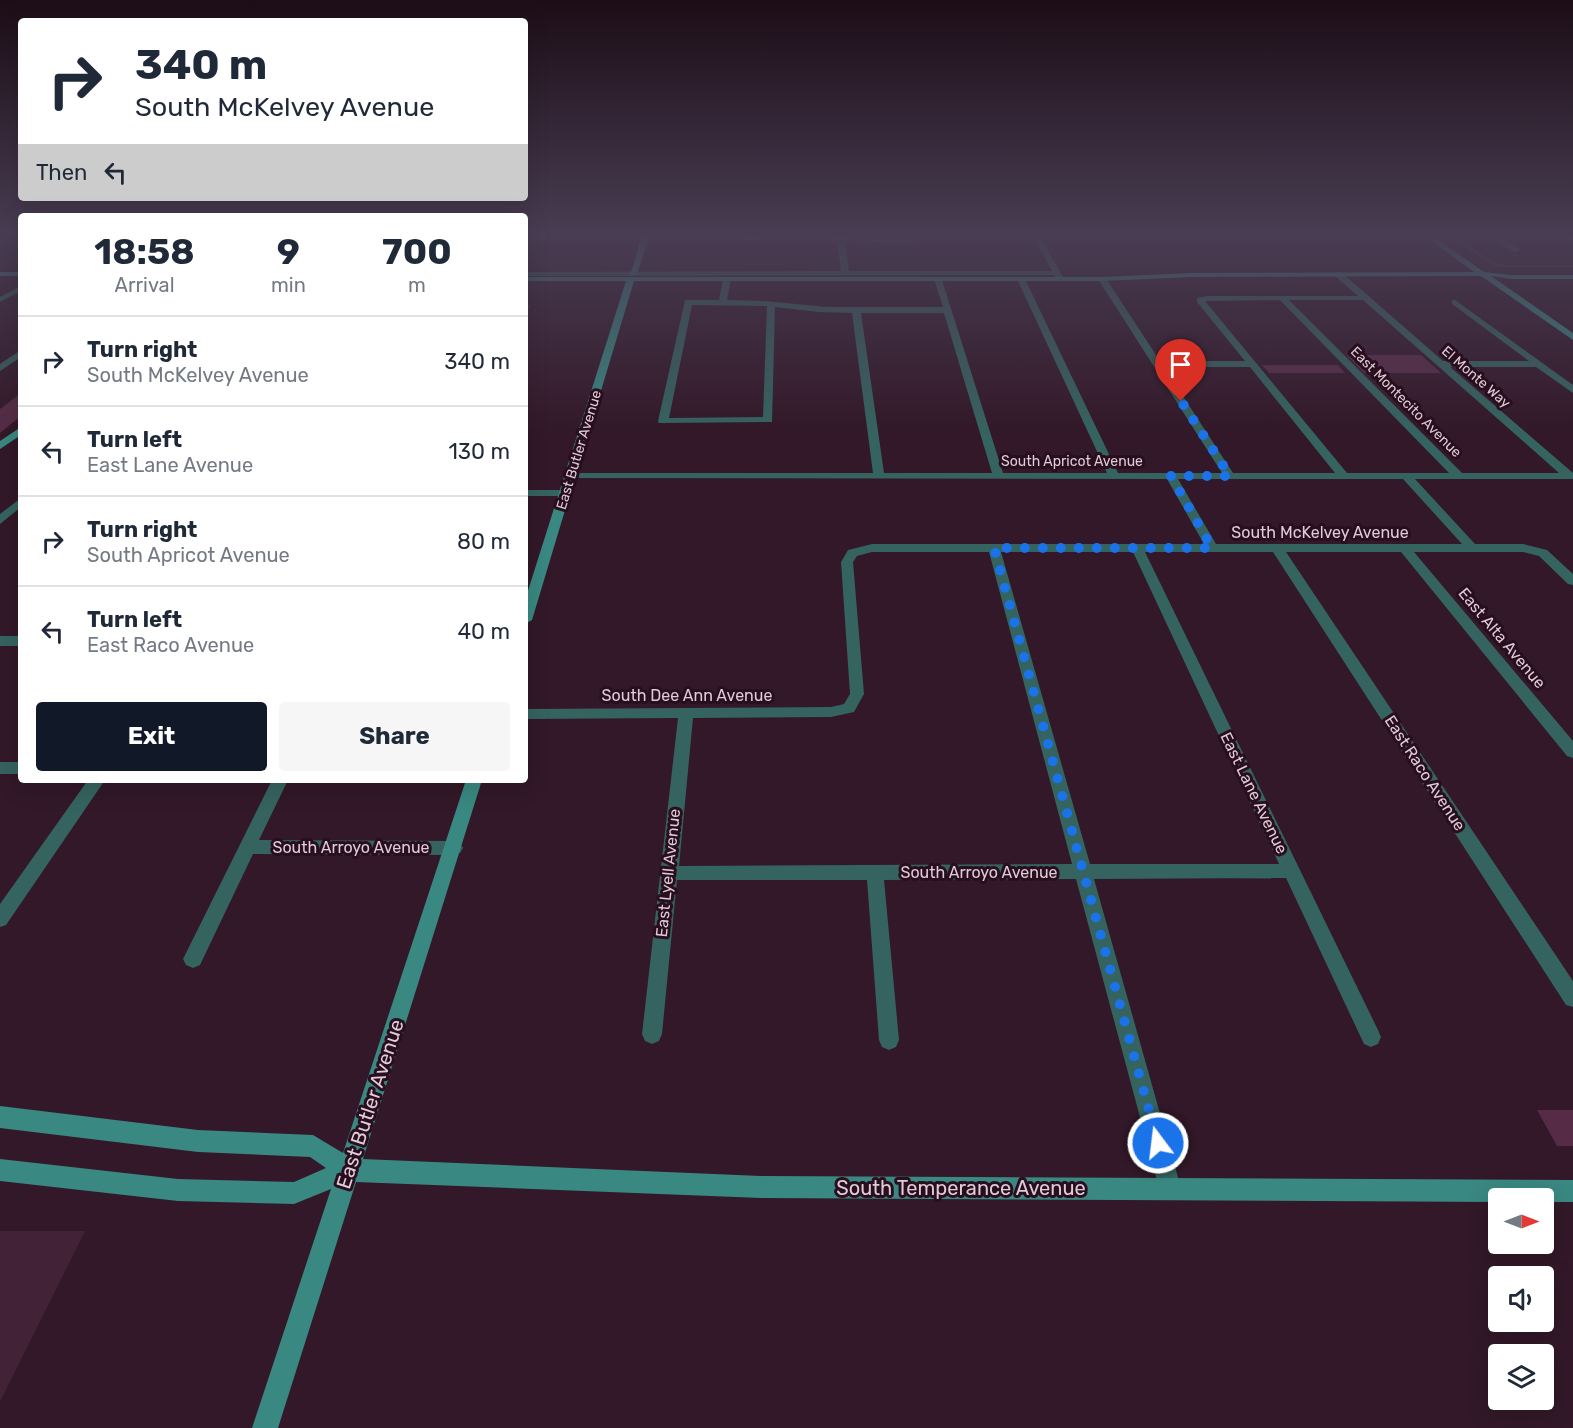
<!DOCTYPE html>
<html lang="en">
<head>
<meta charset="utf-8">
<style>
  :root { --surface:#fff; --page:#f6f6f7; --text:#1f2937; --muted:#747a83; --line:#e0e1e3; --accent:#111827 }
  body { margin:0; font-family:Rubik,sans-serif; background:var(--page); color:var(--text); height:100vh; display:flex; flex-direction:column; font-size:22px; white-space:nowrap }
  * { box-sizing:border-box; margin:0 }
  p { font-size:20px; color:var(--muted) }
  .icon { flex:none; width:33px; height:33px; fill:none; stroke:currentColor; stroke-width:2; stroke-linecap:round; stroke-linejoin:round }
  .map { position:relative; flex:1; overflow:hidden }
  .drawer { position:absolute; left:18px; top:213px; width:510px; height:570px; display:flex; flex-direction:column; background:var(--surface); border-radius:6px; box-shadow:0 6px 24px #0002 }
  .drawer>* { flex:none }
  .guide { position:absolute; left:18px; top:18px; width:510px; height:183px; border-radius:6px; box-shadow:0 6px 24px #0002; background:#fff; color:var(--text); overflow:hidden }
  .needle { width:39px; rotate:90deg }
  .fabs { position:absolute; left:1488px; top:1188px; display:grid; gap:12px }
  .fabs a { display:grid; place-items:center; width:66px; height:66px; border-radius:6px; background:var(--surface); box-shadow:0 6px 24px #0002; font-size:30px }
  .pin { position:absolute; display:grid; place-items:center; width:51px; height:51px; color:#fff; margin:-62px -26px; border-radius:50% 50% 50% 0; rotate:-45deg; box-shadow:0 0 6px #0007 }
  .pin .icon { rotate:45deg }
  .me { position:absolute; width:66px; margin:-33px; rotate:345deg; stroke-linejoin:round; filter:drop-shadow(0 0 4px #0008) }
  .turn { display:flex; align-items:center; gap:21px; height:126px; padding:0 18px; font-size:27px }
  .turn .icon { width:78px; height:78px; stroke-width:2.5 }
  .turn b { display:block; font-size:42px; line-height:51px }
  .then { display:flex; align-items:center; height:57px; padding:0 18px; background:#0003; gap:12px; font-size:22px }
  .eta { display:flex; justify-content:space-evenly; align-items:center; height:102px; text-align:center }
  .eta b { font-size:36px; font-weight:700; line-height:42px }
  .button { display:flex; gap:12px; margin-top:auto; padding:12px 18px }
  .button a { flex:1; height:69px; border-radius:6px; background:var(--accent); color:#fff; font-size:24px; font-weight:700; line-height:69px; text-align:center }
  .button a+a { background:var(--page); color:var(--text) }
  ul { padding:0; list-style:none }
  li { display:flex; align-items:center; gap:18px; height:90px; padding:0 18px; border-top:2px solid var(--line) }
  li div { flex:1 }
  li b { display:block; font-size:22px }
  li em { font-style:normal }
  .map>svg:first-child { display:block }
  .built { fill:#422236 }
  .green { fill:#562b45 }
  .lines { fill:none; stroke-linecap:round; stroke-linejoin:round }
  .street { fill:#35635f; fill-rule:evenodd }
  .secondary { fill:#398881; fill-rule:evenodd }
  .route { stroke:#1a73e8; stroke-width:10; stroke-dasharray:0 18 }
  .labels { text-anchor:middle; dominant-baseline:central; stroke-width:6; stroke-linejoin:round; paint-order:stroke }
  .far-street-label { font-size:14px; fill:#dfccd6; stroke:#280e1e }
  .street-label { font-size:16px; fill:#dfccd6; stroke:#280e1e }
  .near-street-label { font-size:20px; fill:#dfccd6; stroke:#280e1e }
</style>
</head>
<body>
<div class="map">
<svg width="1573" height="1428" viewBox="0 0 1573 1428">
  <rect width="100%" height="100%" fill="#321828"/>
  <!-- built -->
  <path class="built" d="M1042 234H1289L1294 238 1044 237Z
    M0 1231H85L0 1402Z"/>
  <!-- green -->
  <path class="green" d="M1445 234H1451L1495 263 1506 265H1573V267H1497Z
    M1347 355H1421L1441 373H1364Z
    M1262 365H1338L1345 373H1269Z
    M21 393V416L0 433V409Z
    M1537 1110H1573V1146H1557Z"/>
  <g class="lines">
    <!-- street -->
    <path class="street" d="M542 234H551L543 240 525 241V237Z
      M741 234 761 237H837L836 234H844V237H924L942 234C931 247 864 241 845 241L849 271H1052L1032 234H1039L1064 279 1057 281 1054 275 525 276V272L841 271 837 241 745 240Z
      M1486 234H1495L1521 250 1514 252Z
      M1560 234 1573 236V241L1560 236Z
      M1335 272H1341L1443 361H1529L1452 304V300H1455L1573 385V393L1536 367H1450L1573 473V479H1415L1475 544H1523L1547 550 1573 574V585L1568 584 1539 556 1523 552H1414L1573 741V758L1567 756 1401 552H1286L1573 981V1007L1566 1005 1273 552H1145L1378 1030 1381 1037 1378 1044 1371 1047 1364 1044 1286 878 1094 879 1181 1188 1178 1196 1170 1199 1162 1196 1159 1188 1076 879 884 880 899 1040 896 1047 889 1050 882 1047 879 1040 867 880H677L662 1034 659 1041 652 1044 645 1041 642 1034 678 718 525 719V709L831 707 844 704 850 694 841 562 848 550 872 544H1204L1167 479 567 478 565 476 571 473H873L852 313 819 312 775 307 772 422 659 423 658 421 685 300H719L723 279 727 277 731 279 727 300 764 301 827 307H943L934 279 941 277 1003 473H1107L1017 279 1024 277 1118 473H1222L1098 279 1105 277 1160 361H1245L1197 302V298L1208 296H1358L1335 276ZM1280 300 1449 473H1347L1205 301ZM1289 300H1363L1559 473H1462ZM692 305 767 306 763 417 669 418ZM861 313H944L992 473H884ZM1164 367H1250L1335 473H1233ZM1178 479H1403L1462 544H1216ZM872 552H989L1072 864 679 866 693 718 831 717 854 712 864 694 853 562 857 556ZM1001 552H1133L1279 864H1090Z
      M21 286V291L0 302V297Z
      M525 304 529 306 528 309 525 310Z
      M21 350V357L0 371V364Z
      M525 490H566L572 493 566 496H525Z
      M21 498V507L0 524V514Z
      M0 636H21V646H0Z
      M0 762H21V774H0Z
      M88 780H105L6 925 0 927V904Z
      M272 780H288L259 840 454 841 460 843 463 848 460 853 454 855 253 854 200 965 193 968 186 965 183 959 186 953Z"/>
    <!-- secondary -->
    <path class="secondary" d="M642 234H650L637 274 630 276Z
      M1422 234H1430L1484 272 1512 275H1573V279H1512L1491 276 1573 333V340L1481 276 1191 277 1102 281H634L532 620 525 624V600L626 281H525V277H1102L1191 273 1474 272Z
      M0 272H21V276H0Z
      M21 427V435L0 449V441Z
      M466 780H482L363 1159 761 1176 1573 1180V1202H1544V1198H1498V1202L761 1198 356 1182 278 1428H252L331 1189 294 1204 178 1201 0 1181V1159L178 1179 294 1182 326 1168 310 1157 198 1152 0 1128V1106L198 1130 313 1135 343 1153Z"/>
  </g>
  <!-- sky -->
  <linearGradient id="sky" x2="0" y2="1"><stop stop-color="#1c0d16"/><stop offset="0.54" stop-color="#493d53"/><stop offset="1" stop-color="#493d53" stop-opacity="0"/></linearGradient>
  <rect width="1573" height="434" fill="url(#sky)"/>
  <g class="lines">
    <!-- route -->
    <path class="route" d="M1158 1143 994 548H1212L1171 476H1230L1181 401"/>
  </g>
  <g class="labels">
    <!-- far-street labels -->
    <g class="far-street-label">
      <text transform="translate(1476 377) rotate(41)">El Monte Way</text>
      <text transform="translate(1406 402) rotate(45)">East Montecito Avenue</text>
      <text transform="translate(579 450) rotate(-73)">East Butler Avenue</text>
      <text x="1072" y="461">South Apricot Avenue</text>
    </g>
    <!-- street labels -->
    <g class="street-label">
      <text x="1320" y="532">South McKelvey Avenue</text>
      <text transform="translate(1502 638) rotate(50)">East Alta Avenue</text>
      <text x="687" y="695">South Dee Ann Avenue</text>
      <text transform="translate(1425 773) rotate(57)">East Raco Avenue</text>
      <text transform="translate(1254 793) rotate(64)">East Lane Avenue</text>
      <text x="351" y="847">South Arroyo Avenue</text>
      <text x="979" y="872">South Arroyo Avenue</text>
      <text transform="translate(668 873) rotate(-84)">East Lyell Avenue</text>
    </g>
    <!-- near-street labels -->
    <g class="near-street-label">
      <text transform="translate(370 1104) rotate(-72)">East Butler Avenue</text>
      <text x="961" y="1188">South Temperance Avenue</text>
    </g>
  </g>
</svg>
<div class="fabs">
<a><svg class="needle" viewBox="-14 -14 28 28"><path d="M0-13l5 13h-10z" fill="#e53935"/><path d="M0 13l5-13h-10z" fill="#747a83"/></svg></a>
<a><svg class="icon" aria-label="sound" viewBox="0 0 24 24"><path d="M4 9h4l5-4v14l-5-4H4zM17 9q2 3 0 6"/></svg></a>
<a><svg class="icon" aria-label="layers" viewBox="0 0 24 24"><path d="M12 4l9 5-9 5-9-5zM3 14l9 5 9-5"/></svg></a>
</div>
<div class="pin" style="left:1181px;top:401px;background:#d93025"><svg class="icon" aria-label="arrive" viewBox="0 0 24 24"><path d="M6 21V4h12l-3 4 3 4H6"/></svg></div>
<svg class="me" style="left:1158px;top:1143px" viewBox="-20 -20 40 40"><circle r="17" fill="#1a73e8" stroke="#fff" stroke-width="3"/><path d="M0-11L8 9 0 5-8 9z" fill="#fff"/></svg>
<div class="guide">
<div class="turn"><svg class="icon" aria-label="right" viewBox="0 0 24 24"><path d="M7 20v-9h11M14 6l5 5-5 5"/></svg><div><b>340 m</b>South McKelvey Avenue</div></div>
<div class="then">Then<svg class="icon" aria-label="left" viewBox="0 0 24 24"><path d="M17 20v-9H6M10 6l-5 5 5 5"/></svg></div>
</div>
<section class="drawer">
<div class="eta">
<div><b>18:58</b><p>Arrival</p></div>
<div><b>9</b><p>min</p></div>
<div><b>700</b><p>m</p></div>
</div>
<ul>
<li><svg class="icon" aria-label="right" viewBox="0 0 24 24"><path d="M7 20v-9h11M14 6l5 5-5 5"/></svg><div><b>Turn right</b><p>South McKelvey Avenue</p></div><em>340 m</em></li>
<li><svg class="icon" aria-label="left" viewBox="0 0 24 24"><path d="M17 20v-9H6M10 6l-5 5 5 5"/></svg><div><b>Turn left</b><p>East Lane Avenue</p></div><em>130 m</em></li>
<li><svg class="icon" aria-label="right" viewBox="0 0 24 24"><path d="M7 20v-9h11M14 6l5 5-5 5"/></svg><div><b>Turn right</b><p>South Apricot Avenue</p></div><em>80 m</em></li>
<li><svg class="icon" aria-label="left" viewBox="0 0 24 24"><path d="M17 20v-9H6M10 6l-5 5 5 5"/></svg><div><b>Turn left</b><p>East Raco Avenue</p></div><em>40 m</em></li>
</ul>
<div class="button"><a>Exit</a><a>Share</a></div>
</section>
</div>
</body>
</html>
